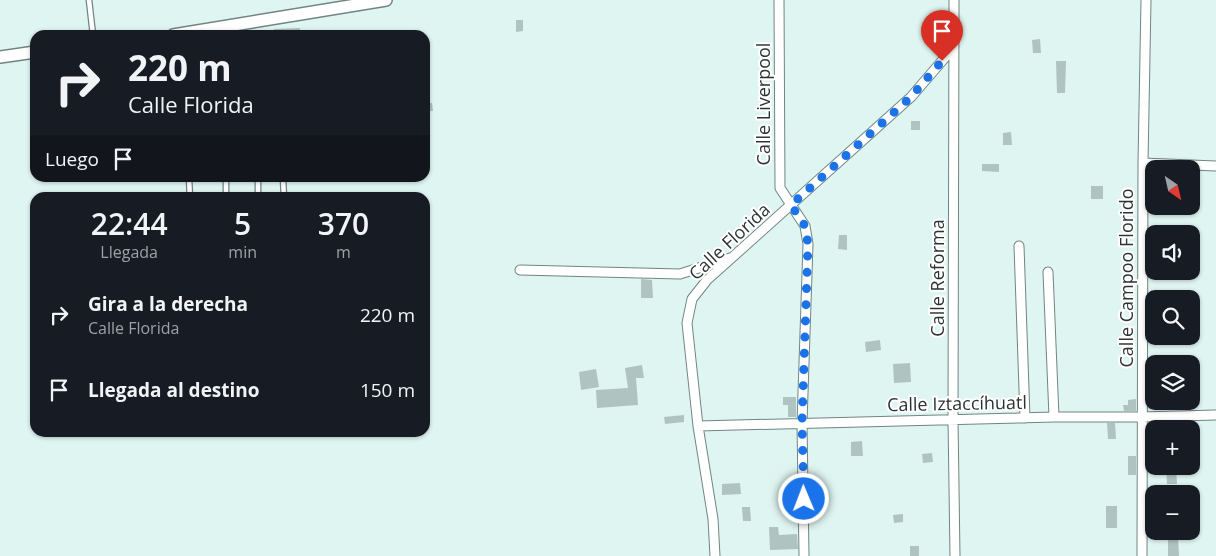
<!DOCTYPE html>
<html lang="es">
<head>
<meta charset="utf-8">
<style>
  :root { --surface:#171b24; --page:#20242c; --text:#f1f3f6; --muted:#9ea1a6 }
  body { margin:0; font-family:"Open Sans",sans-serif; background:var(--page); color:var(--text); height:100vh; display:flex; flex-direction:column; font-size:19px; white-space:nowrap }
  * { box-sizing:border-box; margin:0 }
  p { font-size:16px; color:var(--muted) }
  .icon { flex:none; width:28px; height:28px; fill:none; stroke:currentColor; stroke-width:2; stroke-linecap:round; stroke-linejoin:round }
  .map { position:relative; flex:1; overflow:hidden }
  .drawer { position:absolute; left:30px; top:192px; width:400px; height:245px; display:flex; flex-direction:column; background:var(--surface); border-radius:15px; box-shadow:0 1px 4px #0004 }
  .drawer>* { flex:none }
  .top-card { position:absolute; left:30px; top:30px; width:400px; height:152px; border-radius:15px; box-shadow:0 1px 4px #0004; background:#171b24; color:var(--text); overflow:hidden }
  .needle { width:32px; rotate:146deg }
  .fabs { position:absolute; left:1145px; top:160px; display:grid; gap:10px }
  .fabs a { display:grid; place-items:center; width:55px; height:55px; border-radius:10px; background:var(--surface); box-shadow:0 1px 4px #0004; font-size:25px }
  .pin { position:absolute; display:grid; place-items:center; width:42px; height:42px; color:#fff; margin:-51px -21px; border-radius:50% 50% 50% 0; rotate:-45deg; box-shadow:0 0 5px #0007 }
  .pin .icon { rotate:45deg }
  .me { position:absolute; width:55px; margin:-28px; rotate:359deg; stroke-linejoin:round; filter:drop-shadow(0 0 4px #0008) }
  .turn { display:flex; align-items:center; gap:18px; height:105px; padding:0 15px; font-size:22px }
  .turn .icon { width:65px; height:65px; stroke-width:2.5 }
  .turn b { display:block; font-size:35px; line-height:42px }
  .then { display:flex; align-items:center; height:48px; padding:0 15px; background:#0003; gap:10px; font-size:19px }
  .eta { display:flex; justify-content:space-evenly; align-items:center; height:85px; text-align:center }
  .eta b { font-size:30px; font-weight:600; line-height:35px }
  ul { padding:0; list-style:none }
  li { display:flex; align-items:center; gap:15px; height:75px; padding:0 15px }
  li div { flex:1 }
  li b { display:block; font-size:19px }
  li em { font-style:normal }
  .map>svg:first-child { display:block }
  .building { fill:#afc4c0 }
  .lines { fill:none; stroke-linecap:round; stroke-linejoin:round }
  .service-casing { stroke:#718581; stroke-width:7 }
  .minor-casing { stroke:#718581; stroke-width:11 }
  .tertiary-casing { stroke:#718581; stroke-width:14 }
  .service { stroke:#fff; stroke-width:4.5 }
  .minor { stroke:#fff; stroke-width:9 }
  .tertiary { stroke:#fff; stroke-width:11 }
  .route { stroke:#1a73e8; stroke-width:9; stroke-dasharray:0 16.2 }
  .labels { text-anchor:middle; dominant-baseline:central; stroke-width:4; stroke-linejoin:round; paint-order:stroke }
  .street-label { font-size:18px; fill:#2c3432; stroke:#fff }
</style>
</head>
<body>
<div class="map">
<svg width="1216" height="556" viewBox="0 0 1216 556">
  <rect width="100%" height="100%" fill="#dff5f1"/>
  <!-- building -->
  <path class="building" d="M516 20H523V31L516 32Z
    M934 26 948 27V40L933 39Z
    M300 28V35H275L274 29Z
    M1040 39 1041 53H1033L1032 40Z
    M1056 61H1066L1065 93H1057Z
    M425 103H432L433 111H425Z
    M911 121H920V130H911Z
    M1011 132 1012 145H1003V133Z
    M982 164H999V172L982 171Z
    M1091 186H1103V199H1091Z
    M839 235H847V250L838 249Z
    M641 279 652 280 653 298H641Z
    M880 340 881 350 866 352 865 342Z
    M910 363 911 382 894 383 893 364Z
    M642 365 644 378H636L638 405 597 408 596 390 628 388 625 368Z
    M596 369 599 387 581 390 579 372Z
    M783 397H796V417H788V405H783Z
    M1136 399V411H1124L1123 405H1128V400Z
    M1149 402H1161V409H1149Z
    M684 415V422L665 424 664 417Z
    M1107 423H1115L1116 439H1108Z
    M862 441 863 456H851V442Z
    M932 453 933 462 923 463 922 454Z
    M1128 456H1136V475H1128Z
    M1166 466H1176L1177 484H1167Z
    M740 483 741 494 722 495V484Z
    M1106 506H1117V528H1106Z
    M742 507H750L751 521H743Z
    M903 514V522L894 523 893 515Z
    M769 527H778L779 535 797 534 798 549 770 550Z
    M1168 536H1178L1179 556H1168Z
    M910 546H919V556H910Z"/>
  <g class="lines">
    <!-- service casing -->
    <g class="service-casing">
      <path id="service" d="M89 0 93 35
        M189 178 190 198
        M226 178V198
        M258 178V198
        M283 178 284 198"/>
    </g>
    <!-- minor casing -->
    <g class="minor-casing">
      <path id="minor" d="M779 0 780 188 805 226 808 244 802 423 804 556
        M954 0 953 419 955 556
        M1143 163 1216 166
        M1019 246 1025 418
        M520 270 680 274 730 258
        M1048 272 1054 417
        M698 426 1054 417H1141L1216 415
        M715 556 713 519 698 426 687 323 692 299 707 280 911 97 954 47
        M1142 556 1143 163 1146 0"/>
    </g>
    <!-- tertiary casing -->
    <g class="tertiary-casing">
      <path id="tertiary" d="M173 35 386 0
        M0 57 35 52"/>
    </g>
    <!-- service -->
    <use href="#service" class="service"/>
    <!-- minor -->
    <use href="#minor" class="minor"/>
    <!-- tertiary -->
    <use href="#tertiary" class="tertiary"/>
  </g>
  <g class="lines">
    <!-- route -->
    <path class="route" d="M804 499 802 423 808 244 805 226 791 205 911 97 942 61"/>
  </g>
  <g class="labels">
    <!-- street labels -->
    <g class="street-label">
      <text transform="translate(763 104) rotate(-90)">Calle Liverpool</text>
      <text transform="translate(729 241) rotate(-43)">Calle Florida</text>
      <text transform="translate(937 278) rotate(-90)">Calle Reforma</text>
      <text transform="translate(1126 278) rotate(-90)">Calle Campoo Florido</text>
      <text transform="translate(957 403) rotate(-1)">Calle Iztaccíhuatl</text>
    </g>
  </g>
</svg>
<div class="fabs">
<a><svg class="needle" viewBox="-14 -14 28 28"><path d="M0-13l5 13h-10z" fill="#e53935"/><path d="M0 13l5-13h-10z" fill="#9ea1a6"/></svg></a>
<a><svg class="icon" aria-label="sound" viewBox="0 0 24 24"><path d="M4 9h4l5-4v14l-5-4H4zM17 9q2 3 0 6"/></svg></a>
<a><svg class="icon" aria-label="search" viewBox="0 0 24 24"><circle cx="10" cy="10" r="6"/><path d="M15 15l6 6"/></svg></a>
<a><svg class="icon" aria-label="layers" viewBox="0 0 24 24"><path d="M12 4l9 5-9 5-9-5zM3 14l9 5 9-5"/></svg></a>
<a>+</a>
<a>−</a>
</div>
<div class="pin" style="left:942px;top:61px;background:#d93025"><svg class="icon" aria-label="arrive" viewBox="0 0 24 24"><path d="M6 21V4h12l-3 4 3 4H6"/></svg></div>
<svg class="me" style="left:804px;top:499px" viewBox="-20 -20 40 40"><circle r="17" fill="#1a73e8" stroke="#fff" stroke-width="3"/><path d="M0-11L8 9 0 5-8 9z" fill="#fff"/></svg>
<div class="top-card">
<div class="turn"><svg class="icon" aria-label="right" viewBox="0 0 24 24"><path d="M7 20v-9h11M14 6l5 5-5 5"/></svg><div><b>220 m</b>Calle Florida</div></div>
<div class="then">Luego<svg class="icon" aria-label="arrive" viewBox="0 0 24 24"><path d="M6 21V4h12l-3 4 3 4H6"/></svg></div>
</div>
<section class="drawer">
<div class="eta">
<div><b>22:44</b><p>Llegada</p></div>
<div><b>5</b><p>min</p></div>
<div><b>370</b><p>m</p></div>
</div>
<ul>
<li><svg class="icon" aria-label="right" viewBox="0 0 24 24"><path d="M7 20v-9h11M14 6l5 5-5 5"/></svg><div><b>Gira a la derecha</b><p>Calle Florida</p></div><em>220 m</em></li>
<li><svg class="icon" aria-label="arrive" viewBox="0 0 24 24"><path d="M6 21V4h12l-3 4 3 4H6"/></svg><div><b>Llegada al destino</b></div><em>150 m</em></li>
</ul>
</section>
</div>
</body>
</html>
